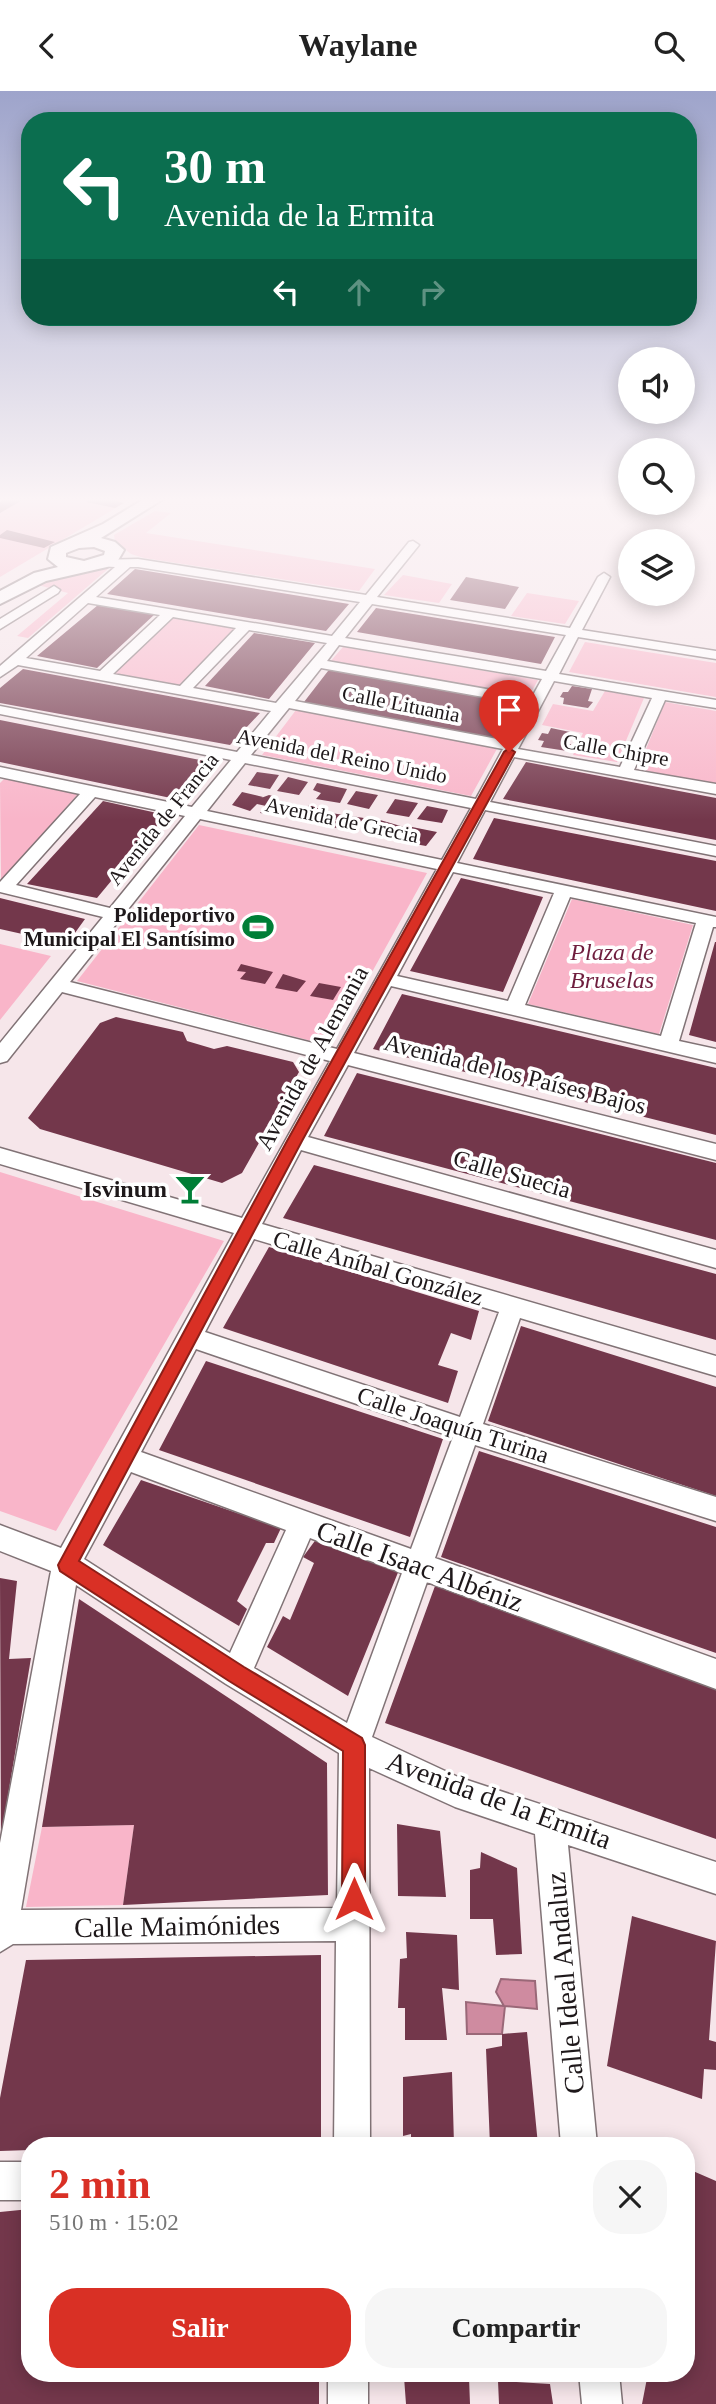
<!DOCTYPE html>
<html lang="es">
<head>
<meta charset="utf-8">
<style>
  :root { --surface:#fff; --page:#f6f6f6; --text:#222; --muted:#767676; --accent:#d93025 }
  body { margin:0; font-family:Georgia,serif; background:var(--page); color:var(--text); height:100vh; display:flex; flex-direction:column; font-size:26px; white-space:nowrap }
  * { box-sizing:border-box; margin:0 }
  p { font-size:23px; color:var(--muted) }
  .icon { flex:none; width:38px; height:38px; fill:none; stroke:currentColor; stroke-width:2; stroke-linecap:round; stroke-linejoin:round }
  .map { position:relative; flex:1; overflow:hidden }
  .panel { position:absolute; left:21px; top:2046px; width:674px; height:245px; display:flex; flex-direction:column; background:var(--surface); border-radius:28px; box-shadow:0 4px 18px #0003 }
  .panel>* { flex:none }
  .hud { position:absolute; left:21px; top:21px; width:676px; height:214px; border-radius:28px; box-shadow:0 4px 18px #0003; background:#0b6e4f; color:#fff; overflow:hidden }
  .tools { position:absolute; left:618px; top:256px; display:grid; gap:14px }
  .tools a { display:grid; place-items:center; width:77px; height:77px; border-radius:50%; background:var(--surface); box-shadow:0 4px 18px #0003; font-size:35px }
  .pin { position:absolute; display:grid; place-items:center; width:60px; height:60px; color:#fff; margin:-72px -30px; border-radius:50% 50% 50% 0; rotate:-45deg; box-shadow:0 0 7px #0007 }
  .pin .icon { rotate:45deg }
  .me { position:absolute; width:77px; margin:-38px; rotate:0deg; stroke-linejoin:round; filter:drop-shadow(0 0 5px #0008) }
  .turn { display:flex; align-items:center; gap:24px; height:147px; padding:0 28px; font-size:32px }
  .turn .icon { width:91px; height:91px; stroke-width:2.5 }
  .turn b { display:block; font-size:49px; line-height:60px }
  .lanes { display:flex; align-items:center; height:66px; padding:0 28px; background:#0003; justify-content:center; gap:35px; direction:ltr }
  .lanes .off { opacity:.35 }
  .round { display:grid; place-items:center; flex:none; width:74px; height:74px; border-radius:28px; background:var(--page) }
  .summary { display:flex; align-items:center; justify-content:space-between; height:119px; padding:0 28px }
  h1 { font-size:42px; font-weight:700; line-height:52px; color:var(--accent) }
  .cta { display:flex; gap:14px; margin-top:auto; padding:14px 28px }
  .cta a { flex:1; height:80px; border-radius:28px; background:var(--accent); color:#fff; font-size:28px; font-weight:700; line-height:80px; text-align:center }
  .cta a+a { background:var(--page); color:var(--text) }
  header { display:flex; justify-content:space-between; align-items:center; height:91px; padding:0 28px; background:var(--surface); font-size:32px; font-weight:700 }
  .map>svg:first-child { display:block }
  .green { fill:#f9b5c9 }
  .water { fill:#cf8ba0; stroke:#9a6878; stroke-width:2 }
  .building { fill:#73374b }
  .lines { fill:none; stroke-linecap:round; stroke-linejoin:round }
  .street-casing { stroke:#817376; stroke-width:3 }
  .secondary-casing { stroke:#817376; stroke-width:4 }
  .street { fill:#fff; fill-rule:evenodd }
  .secondary { fill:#fff; fill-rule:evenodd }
  .route { fill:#d93025; stroke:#8d1f18; stroke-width:2 }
  .labels { text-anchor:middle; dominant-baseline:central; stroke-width:7; stroke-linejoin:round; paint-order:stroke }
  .far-street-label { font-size:21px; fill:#1e181a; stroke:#fff }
  .far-poi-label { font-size:21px; font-weight:bold; fill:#1e181a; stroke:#fff; text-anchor:end }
  .park-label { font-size:24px; font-style:italic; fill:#6f1e3e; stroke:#fff }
  .street-label { font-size:24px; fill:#1e181a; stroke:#fff }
  .poi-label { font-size:24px; font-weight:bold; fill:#1e181a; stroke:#fff; text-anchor:end }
  .near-street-label { font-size:28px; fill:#1e181a; stroke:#fff }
</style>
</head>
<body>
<header><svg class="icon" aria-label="back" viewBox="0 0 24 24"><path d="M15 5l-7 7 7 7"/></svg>Waylane<svg class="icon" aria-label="search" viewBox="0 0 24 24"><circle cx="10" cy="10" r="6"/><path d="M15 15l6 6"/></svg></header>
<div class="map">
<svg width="716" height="2313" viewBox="0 0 716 2313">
  <rect width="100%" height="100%" fill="#f6e6ea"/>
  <!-- green -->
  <path class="green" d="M11 405H136L0 486V411Z
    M155 420 171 422 146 442 375 478 359 500 144 467 131 463 115 450 114 444Z
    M109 477 28 547 17 545 68 502 38 494 75 482Z
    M403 484 452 493 439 512 384 504Z
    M527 502 579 510 565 533 511 525Z
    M173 526 237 536 178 595 113 583Z
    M585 551 716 572V606L569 581Z
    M343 556 538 589 528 607 329 572Z
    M605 600 644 607 617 671 573 664 583 642 542 634 553 613 593 620Z
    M665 611 716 620V694L638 678Z
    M296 619 498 656 471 705 262 664Z
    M5 687 78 703 1 789 0 692Z
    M199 734 427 782 331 955 77 890Z
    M572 808 693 834 659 943 528 913Z
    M0 853 51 865 0 929Z
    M0 1081 224 1150 56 1440 0 1420Z
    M134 1734 123 1814 26 1816 42 1736Z"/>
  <!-- water -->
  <path class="water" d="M501 1888 535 1890 537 1918 505 1915 502 1943H467L466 1911 504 1915 496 1901Z"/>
  <!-- building -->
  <path class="building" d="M11 405 26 407 0 422V411Z
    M97 405 124 412 115 417 86 411Z
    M7 439 55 451 44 457 0 447V444Z
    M135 478 349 513 326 540 107 503Z
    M466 486 519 496 505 518 450 509Z
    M98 514 155 523 97 577 37 565Z
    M376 517 555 546 541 573 357 541Z
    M254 542 315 552 269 608 205 595Z
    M23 578 260 622 230 654 0 612V597Z
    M336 579 512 610 517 614 500 647 491 649 309 616 304 611 328 580Z
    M572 595 592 598 588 610 593 611 588 617 563 613 564 607 560 606 563 601H568Z
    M0 629 215 672 185 710 0 671Z
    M551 637 570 641 565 653H571L567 660 541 656 544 650 538 649 542 642 548 643Z
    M526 671 716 707V749L503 708Z
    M257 681 279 684 270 698 248 694Z
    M288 686 308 691 299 704 277 700Z
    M317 692 347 698 340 712 316 708 321 702 313 699Z
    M356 700 378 704 369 718 347 713Z
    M242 701 263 706 261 707 269 704 277 706 275 709 293 713 284 725 260 722 266 715 257 713 250 720 232 714Z
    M395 708 418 712 409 726 386 722Z
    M103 710 166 724 97 807 27 793Z
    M309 714 331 722 364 727 352 740 331 736 336 729 326 728 322 734 301 728Z
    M427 715 448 719 442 732 417 728Z
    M494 727 716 770V820L473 768Z
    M380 729 404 736 394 749 372 743Z
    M412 736 437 741 426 755 404 751Z
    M461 787 543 806 503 901 410 880Z
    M0 807 85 828 67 853 0 838Z
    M715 851H716V951L689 944Z
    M241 873 273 881 265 893 240 888 246 881 237 880Z
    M283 883 306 890 297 901 275 897Z
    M319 892 341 896 333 909 310 905Z
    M402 903 716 977V1044L373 958Z
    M116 926 183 941 187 950 214 958 227 955 293 971 299 981 242 1082 222 1092 40 1038 28 1027 100 932Z
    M357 982 716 1072V1149L324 1045Z
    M314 1074 716 1183V1249L283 1127Z
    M269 1156 479 1220 471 1249 451 1242 438 1274 458 1280 448 1312 223 1237Z
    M521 1235 716 1296V1405L488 1330Z
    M206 1270 443 1348 410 1446 159 1359Z
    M479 1360 716 1436V1562L441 1466Z
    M141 1389 281 1437 274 1452H266L237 1510 247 1518 239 1535 103 1454Z
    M317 1447 399 1479 348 1605 267 1556 283 1525 290 1529 314 1472 303 1466Z
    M0 1487 17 1490 9 1568 31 1567 1 1746Z
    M435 1495 716 1597V1748L385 1632Z
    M79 1508 327 1672 328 1804 123 1814 134 1734 42 1736Z
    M397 1733 440 1740 446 1806 398 1805Z
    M481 1761 517 1777 522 1863 496 1864 493 1828H470V1779L480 1777Z
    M632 1825 716 1850 709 1949 716 1951V1979L704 1978 702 2008 607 1975Z
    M406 1841 457 1844 459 1899 442 1897 447 1949H405V1917H398L400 1868 407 1867Z
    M321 1864V2049L158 2054H30V2059L0 2060V2007L26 1869Z
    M527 1941 538 2054H490L486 1958 502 1955V1943Z
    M452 1981 454 2054H411V2043L403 2045V1986Z
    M686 2077 716 2090V2313H642L648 2282H686Z
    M30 2118V2186L22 2235 30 2236V2282H319V2313H0V2121Z
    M404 2286H469L470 2313H406Z
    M498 2290 550 2293 553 2313H499Z"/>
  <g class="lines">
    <!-- street casing -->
    <g class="street-casing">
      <path id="street" d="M413 450 419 454 377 506 570 537 598 486 604 482 610 486 582 539 716 560V568L578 546 559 583 716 609V617L665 609 634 679 716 693V703L514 666 490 711 716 755V765L485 719 457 772 716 826V836H713L679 950 716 958V972L391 895 354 962 716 1053V1069L348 974 308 1046 716 1159V1177L301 1059 262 1133 716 1265V1285L520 1227 483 1333 716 1406V1430L475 1354 435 1467 716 1568V1598L427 1491 372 1646 458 1686 716 1771V1803L568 1754 597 2054H561L535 1743 455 1716 369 1677 370 2054H334L336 1850 13 1853 0 1861V1752L51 1480 0 1460V1434L61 1457 234 1142 0 1073V1057L242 1127 330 970 62 901 7 970 0 972V952L103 826 0 801V791L80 703 0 686V676L192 716 231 669 0 623V615L237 661 271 620 18 574 0 586V575L115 476 97 475V469L138 468 366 504 409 451ZM130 476H138L360 511 332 545 96 506ZM88 512 160 524 100 580 26 567ZM372 513 566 544 546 580 345 547ZM173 526 236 537 180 595 113 583ZM249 539 327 552 276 612 193 597ZM339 554 542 588 532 606 327 570ZM321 577 528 614 508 650 295 610ZM554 590 652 607 620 676 518 658ZM289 617 503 658 476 708 251 664ZM245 672 471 717 442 769 207 720ZM95 706 185 725 110 817 16 794ZM200 728 437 778 337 958 70 891ZM453 781 554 802 508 910 397 885ZM570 806 696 832 661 945 525 914ZM254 1148 499 1221 460 1326 205 1241ZM196 1258 453 1346 411 1458 141 1361ZM131 1381 286 1439 230 1562 84 1468ZM310 1447 402 1482 347 1632 254 1577ZM76 1494 226 1593 339 1662 337 1817 21 1819Z
        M54 495 60 499 58 502 0 538V528Z
        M0 2071H30V2109H0Z
        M328 2282H368V2313H328Z
        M579 2282H619L622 2313H582Z"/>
    </g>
    <!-- secondary casing -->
    <g class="secondary-casing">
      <path id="secondary" d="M149 405H168L101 447 115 451 124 459 117 471 107 476 46 490 0 513V500L34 482 58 476 48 468 51 456 103 433ZM94 456 105 460 104 464 84 470 66 466V462L79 457Z"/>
    </g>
    <!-- street -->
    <use href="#street" class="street"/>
    <!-- secondary -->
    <use href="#secondary" class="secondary"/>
  </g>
  <!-- sky -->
  <linearGradient id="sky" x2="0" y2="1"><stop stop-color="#9ea4cb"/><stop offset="0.56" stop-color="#fbf4f6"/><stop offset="1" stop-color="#fbf4f6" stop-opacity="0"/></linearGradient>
  <rect width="716" height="729" fill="url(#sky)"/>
  <!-- route -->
  <path class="route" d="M509 657 515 661 302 1050 79 1470 244 1576 362 1647 365 1654V1808L362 1816 354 1819 346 1816 342 1808 343 1660 229 1590 60 1480 58 1474 287 1050 504 661Z"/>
  <!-- icons -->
  <defs>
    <g id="stadium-bare" transform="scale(2.415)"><path d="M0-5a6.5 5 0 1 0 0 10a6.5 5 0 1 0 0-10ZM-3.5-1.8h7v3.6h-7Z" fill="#007e36" stroke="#fff" stroke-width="2.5" paint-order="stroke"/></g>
    <g id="bar-bare" transform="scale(2.415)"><path d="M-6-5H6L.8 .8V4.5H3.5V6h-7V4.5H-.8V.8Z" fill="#007e36" stroke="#fff" stroke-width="2.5" paint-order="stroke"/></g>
  </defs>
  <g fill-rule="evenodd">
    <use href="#stadium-bare" x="258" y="836"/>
    <use href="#bar-bare" x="190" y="1098"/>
  </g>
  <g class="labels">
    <!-- far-street labels -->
    <g class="far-street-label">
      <text transform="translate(401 613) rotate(11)">Calle Lituania</text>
      <text transform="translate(616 659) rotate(10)">Calle Chipre</text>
      <text transform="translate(342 665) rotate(11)">Avenida del Reino Unido</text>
      <text transform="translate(163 728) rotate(-51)">Avenida de Francia</text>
      <text transform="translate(342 729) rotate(12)">Avenida de Grecia</text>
    </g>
    <!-- far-poi labels -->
    <g class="far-poi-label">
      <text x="235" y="824">Polideportivo<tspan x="235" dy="24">Municipal El Santísimo</tspan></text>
    </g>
    <!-- park labels -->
    <g class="park-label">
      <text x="612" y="861">Plaza de<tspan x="612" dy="28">Bruselas</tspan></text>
    </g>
    <!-- street labels -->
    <g class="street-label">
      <text transform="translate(312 967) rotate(-61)">Avenida de Alemania</text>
      <text transform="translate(515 983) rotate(14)">Avenida de los Países Bajos</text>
      <text transform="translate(512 1083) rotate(16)">Calle Suecia</text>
      <text transform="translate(378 1177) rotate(16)">Calle Aníbal González</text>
      <text transform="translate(453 1334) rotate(18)">Calle Joaquín Turina</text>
    </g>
    <!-- poi labels -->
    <g class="poi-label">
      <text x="167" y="1098">Isvinum</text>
    </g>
    <!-- near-street labels -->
    <g class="near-street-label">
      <text transform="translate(420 1475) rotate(20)">Calle Isaac Albéniz</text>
      <text transform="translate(499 1709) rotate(20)">Avenida de la Ermita</text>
      <text transform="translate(177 1835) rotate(-1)">Calle Maimónides</text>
      <text transform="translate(565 1892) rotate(-95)">Calle Ideal Andaluz</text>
    </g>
  </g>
</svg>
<div class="tools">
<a><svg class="icon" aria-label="sound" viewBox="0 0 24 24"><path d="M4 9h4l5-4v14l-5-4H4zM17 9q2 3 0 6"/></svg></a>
<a><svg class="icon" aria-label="search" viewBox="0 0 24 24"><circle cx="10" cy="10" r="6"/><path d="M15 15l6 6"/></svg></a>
<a><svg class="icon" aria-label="layers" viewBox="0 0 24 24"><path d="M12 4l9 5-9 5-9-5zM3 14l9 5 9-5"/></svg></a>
</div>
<div class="pin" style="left:509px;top:661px;background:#d93025"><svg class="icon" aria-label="arrive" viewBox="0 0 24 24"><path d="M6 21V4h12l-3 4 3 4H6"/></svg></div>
<svg class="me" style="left:354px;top:1808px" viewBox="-20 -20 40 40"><path d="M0-17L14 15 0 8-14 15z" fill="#d93025" stroke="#fff" stroke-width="4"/></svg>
<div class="hud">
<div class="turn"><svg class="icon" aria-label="left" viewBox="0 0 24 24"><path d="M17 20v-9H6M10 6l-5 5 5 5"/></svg><div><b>30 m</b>Avenida de la Ermita</div></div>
<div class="lanes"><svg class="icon" aria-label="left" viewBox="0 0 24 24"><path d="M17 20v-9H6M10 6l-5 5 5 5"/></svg><svg class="icon off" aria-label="ahead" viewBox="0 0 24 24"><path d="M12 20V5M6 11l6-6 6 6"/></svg><svg class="icon off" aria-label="right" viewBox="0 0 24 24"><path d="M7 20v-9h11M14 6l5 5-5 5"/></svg></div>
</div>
<section class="panel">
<div class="summary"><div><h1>2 min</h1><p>510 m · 15:02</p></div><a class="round"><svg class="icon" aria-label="close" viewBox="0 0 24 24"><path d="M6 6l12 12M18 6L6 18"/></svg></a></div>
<div class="cta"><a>Salir</a><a>Compartir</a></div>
</section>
</div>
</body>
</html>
